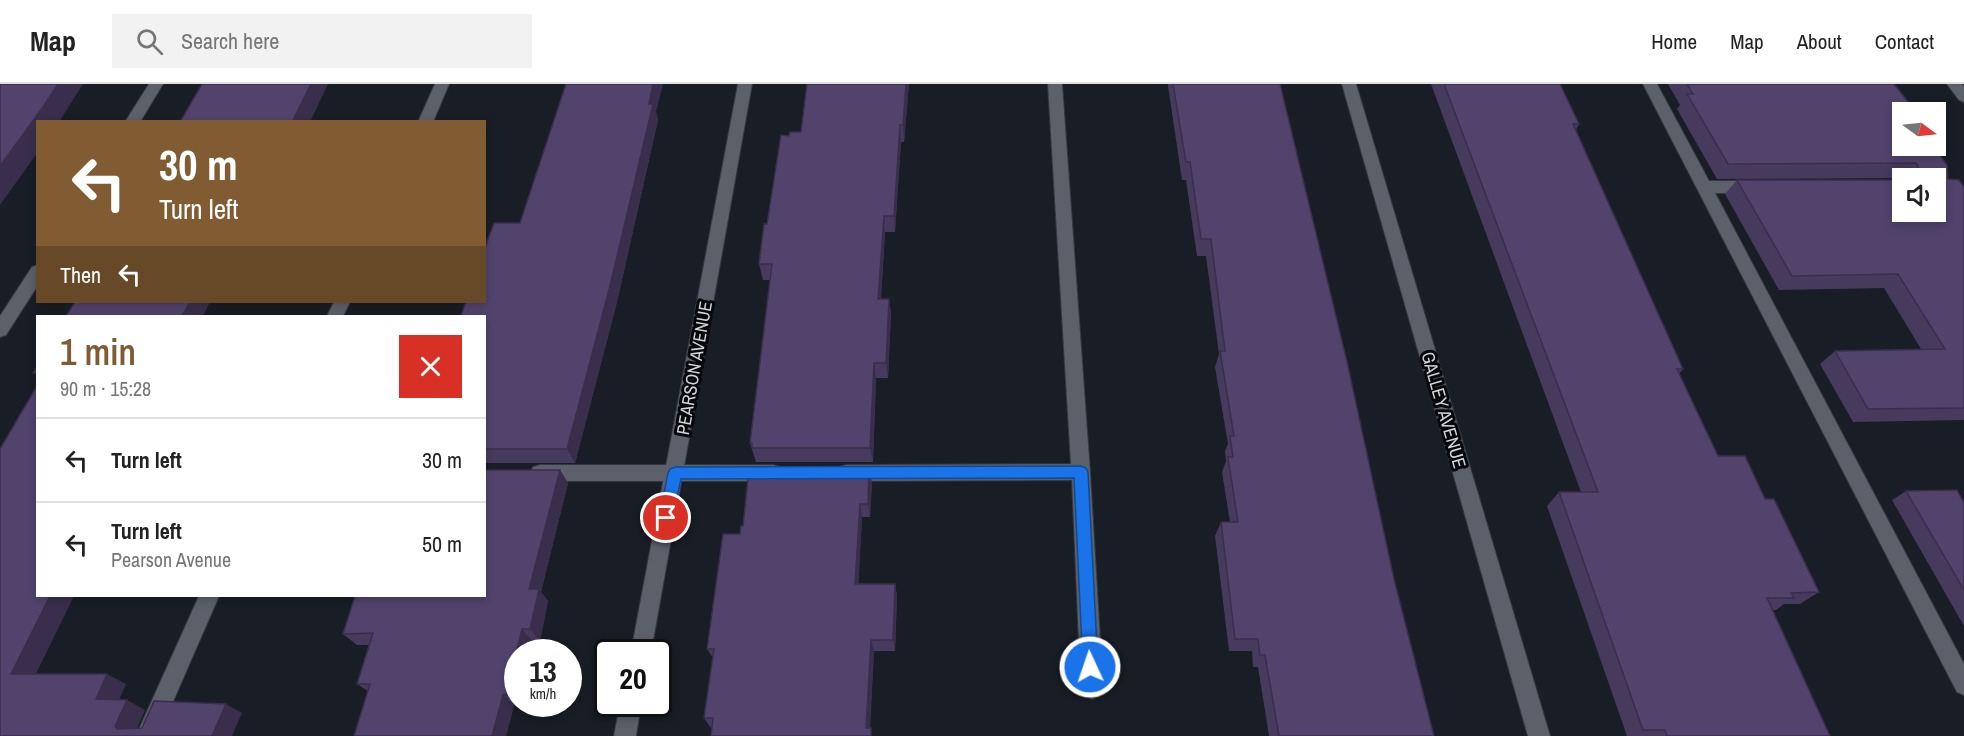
<!DOCTYPE html>
<html lang="en">
<head>
<meta charset="utf-8">
<style>
  :root { --surface:#fff; --page:#f2f2f2; --text:#222; --muted:#767676; --line:#e0e0e0; --accent:#815c33 }
  body { margin:0; font-family:"Archivo Narrow",sans-serif; background:var(--page); color:var(--text); height:100vh; display:flex; flex-direction:column; font-size:22px; white-space:nowrap }
  * { box-sizing:border-box; margin:0 }
  p { font-size:20px; color:var(--muted) }
  .icon { flex:none; width:33px; height:33px; fill:none; stroke:currentColor; stroke-width:2; stroke-linecap:round; stroke-linejoin:round }
  .map { position:relative; flex:1; overflow:hidden }
  .drawer { position:absolute; left:36px; top:231px; width:450px; height:282px; display:flex; flex-direction:column; background:var(--surface); border-radius:0px; box-shadow:0 3px 9px #0003 }
  .drawer>* { flex:none }
  .top-card { position:absolute; left:36px; top:36px; width:450px; height:183px; border-radius:0px; box-shadow:0 3px 9px #0003; background:#815c33; color:#fff; overflow:hidden }
  .needle { width:39px; rotate:105deg }
  .controls { position:absolute; left:1892px; top:18px; display:grid; gap:12px }
  .controls a { display:grid; place-items:center; width:54px; height:54px; border-radius:0px; background:var(--surface); box-shadow:0 3px 9px #0003; font-size:30px }
  .speed { position:absolute; left:504px; top:555px; display:flex; gap:12px; font-size:30px; font-weight:700; text-align:center }
  .speed>* { display:grid; place-content:center; width:78px; height:78px; border-radius:50%; background:var(--surface); box-shadow:0 3px 9px #0003; line-height:1 }
  .speed small { font-size:15px; font-weight:400 }
  .speed .limit { border:3px solid #111; border-radius:9px; background:#fff; color:#111 }
  .pin { position:absolute; display:grid; place-items:center; width:51px; height:51px; color:#fff; margin:-26px; border:3px solid #fff; border-radius:50%; box-shadow:0 2px 6px #0007 }
  .me { position:absolute; width:66px; margin:-33px; rotate:357deg; stroke-linejoin:round; filter:drop-shadow(0 0 4px #0008) }
  .turn { display:flex; align-items:center; gap:21px; height:126px; padding:0 24px; font-size:27px }
  .turn .icon { width:78px; height:78px; stroke-width:2.5 }
  .turn b { display:block; font-size:42px; line-height:51px }
  .then { display:flex; align-items:center; height:57px; padding:0 24px; background:#0003; gap:12px; font-size:22px }
  .round { display:grid; place-items:center; flex:none; width:63px; height:63px; border-radius:0px; background:var(--page) }
  .headline { display:flex; align-items:center; justify-content:space-between; height:102px; padding:0 24px }
  h1 { font-size:36px; font-weight:600; line-height:45px; color:var(--accent) }
  ul { padding:0; list-style:none }
  li { display:flex; align-items:center; gap:18px; height:84px; padding:0 24px; border-top:2px solid var(--line) }
  li div { flex:1 }
  li b { display:block; font-size:22px }
  li em { font-style:normal }
  header { display:flex; align-items:center; gap:36px; box-sizing:border-box; height:84px; padding:0 30px; background:var(--surface); border-bottom:2px solid var(--line) }
  header strong { font-size:28px }
  nav { display:flex; gap:33px; margin-inline-start:auto; font-size:21px }
  .search { width:420px; height:54px; background:var(--page); display:flex; align-items:center; gap:15px; box-sizing:border-box; padding:0 21px; border-radius:0px; color:var(--muted); font-size:22px }
  .map>svg:first-child { display:block }
  .lines { fill:none; stroke-linecap:round; stroke-linejoin:round }
  .lane-casing { stroke:#36383f; stroke-width:2 }
  .street-casing { stroke:#36383f; stroke-width:2 }
  .lane { fill:#5c606a; fill-rule:evenodd }
  .street { fill:#5c606a; fill-rule:evenodd }
  .wall { fill:#463a5d }
  .shaded-wall { fill:#392f4c }
  .building { fill:#51436c; stroke:#392f4c; stroke-width:1.5 }
  .route { fill:#1a73e8; stroke:#114b97; stroke-width:1.5 }
  .labels { text-anchor:middle; dominant-baseline:central; stroke-width:6; stroke-linejoin:round; paint-order:stroke }
  .street-label { font-size:18px; fill:#d2d4da; stroke:#06070a }
</style>
</head>
<body>
<header>
<strong>Map</strong>
<div class="search"><svg class="icon" aria-label="search" viewBox="0 0 24 24"><circle cx="10" cy="10" r="6"/><path d="M15 15l6 6"/></svg>Search here</div>
<nav><a>Home</a><a>Map</a><a>About</a><a>Contact</a></nav>
</header>
<div class="map">
<svg width="1964" height="652" viewBox="0 0 1964 652">
  <rect width="100%" height="100%" fill="#191d25"/>
  <g class="lines">
    <!-- lane casing -->
    <g class="lane-casing">
      <path id="lane" d="M435 0H449L433 38H418Z
        M1048 0H1062L1090 388 1103 605 1099 612 1092 615 1085 612 1081 605 1072 396 846 397 839 395 837 389 839 383 846 381 1071 380Z
        M1643 0H1657L1709 97H1756L1761 99 1764 103 1761 107 1756 109H1715L1964 580V611L1957 608Z
        M334 218H350L343 232H327Z
        M540 381H773L780 383 782 389 780 395 773 397H540L533 395 531 389 533 383Z
        M199 512H219L158 652H136Z"/>
    </g>
    <!-- street casing -->
    <g class="street-casing">
      <path id="street" d="M149 0H163L140 38H125Z
        M738 0H752L651 568H631Z
        M1342 0H1356L1550 652H1528Z
        M1947 0H1962L1964 3V18L1959 16Z
        M38 181V201L6 251 0 253V232L32 183Z
        M620 620H641L636 652H614Z"/>
    </g>
    <!-- lane -->
    <use href="#lane" class="lane"/>
    <!-- street -->
    <use href="#street" class="street"/>
  </g>
  <!-- wall -->
  <path class="wall" d="M807 0H909L904 58H901L895 148H885L881 215H889L891 230 888 294H876L873 378H756L750 359 770 196H763L759 180 767 140 789 52 801 48Z
    M1168 0H1280L1394 495 1434 652H1269L1258 583H1253L1252 567H1229L1215 452 1221 438H1230L1222 388 1226 377 1225 367 1228 360 1215 283 1219 270 1206 172H1197L1186 96H1182L1168 2Z
    M1431 0H1560L1579 40 1576 46 1683 285 1679 290 1718 372 1765 415 1819 508 1800 520H1784L1776 526H1773L1830 652H1627L1547 422 1559 408H1581Z
    M1668 0H1894L1902 28 1948 95 1964 103V336L1853 338 1820 280 1835 267 1921 265 1884 204 1779 206 1725 110 1737 96 1902 128 1935 94H1902L1717 95 1677 25 1680 21Z
    M656 28 658 36 617 218 575 379H484V232L520 139Z
    M560 386 568 399 541 508 548 517 540 557H532L517 621H514L506 652H354L368 607 357 600 369 561H357L343 550Z
    M872 399 870 433H862L858 500H895L897 512 895 567H874L870 644H711L704 634 713 574 707 565 743 442Z
    M1906 407 1964 419V542L1892 416Z"/>
  <!-- shaded-wall -->
  <path class="shaded-wall" d="M58 0H83L59 38H38V68L0 121V82Z
    M311 0H328L310 38H292Z
    M653 0H663L656 28 658 36 617 218 575 379 567 365Z
    M906 0H909L904 58 903 41Z
    M900 41 901 58 895 148 894 132Z
    M884 132 885 148 880 230 878 215Z
    M889 215 891 230 888 294 886 279Z
    M190 218H210L203 232H182Z
    M874 279 876 294 873 378 870 364Z
    M869 385 872 399 870 433 868 420Z
    M560 386 568 399 541 508 548 517 540 557 530 545 529 505Z
    M860 420 862 433 858 512 855 500Z
    M895 500 897 512 895 567 893 556Z
    M50 512H74L31 600 11 590Z
    M522 545 532 557 529 568H518L517 621 506 611Z
    M871 556 874 567 869 652 866 644Z
    M107 590 126 600 115 625 96 615Z
    M503 611 514 621 506 652H492Z
    M127 616 145 626 134 651 117 645 115 642Z
    M226 620 242 629 232 652H212Z"/>
  <!-- building -->
  <path class="building" d="M0 0H58L43 23 0 82Z
    M202 0H311L292 38H180Z
    M566 0H653L649 20H653L610 202 567 365H484V232H461L466 218H484V166L494 139H520Z
    M807 0H906L903 41H900L894 132H884L878 215H889L886 279H874L870 364H752V359H750L772 180H759L764 140H767L781 51 789 52 790 48H801Z
    M1173 0H1280L1348 282 1394 495 1434 652H1279L1265 571H1260L1258 555H1235L1221 438H1238L1228 373H1233L1230 352H1234L1220 267H1225L1211 155H1201L1190 78H1186Z
    M1444 0H1560L1579 40H1573L1683 285H1677L1718 372H1745L1765 415H1774L1819 508 1791 509 1794 514H1767L1830 652H1667L1665 646H1643L1559 408H1598Z
    M1687 0H1894L1916 28H1902V62H1933L1947 81 1948 95 1959 96 1964 103V324L1868 325 1835 267 1945 265 1898 190 1792 192 1737 96H1902V128H1935V94H1917H1918V82L1916 79 1728 80 1687 10H1693Z
    M75 218H190L182 232H66Z
    M38 282V289H33Z
    M38 300V512H50L11 590H107L96 615 127 616 115 642 117 645 142 644 154 617 226 620 212 652H0V365Z
    M749 385H869L868 420H860L855 500H895L893 556H871L866 644H871V652H711L713 634H704L714 565H707L723 450H740L741 442H743Z
    M484 386H560L529 505H539L530 545H522L506 611H503L492 652H354L370 600H357L373 549 343 550 355 512H484Z
    M1957 406 1964 419V506L1906 407Z"/>
  <!-- route -->
  <path class="route" d="M1081 382 1086 384 1088 388 1098 583 1096 589 1090 591 1085 589 1083 583 1074 394 681 395 671 439 666 441 661 439 659 434 668 389 670 385 675 383Z"/>
  <g class="labels">
    <!-- street labels -->
    <g class="street-label">
      <text transform="translate(694 284) rotate(-80)">PEARSON AVENUE</text>
      <text transform="translate(1444 326) rotate(74)">GALLEY AVENUE</text>
    </g>
  </g>
</svg>
<div class="controls">
<a><svg class="needle" viewBox="-14 -14 28 28"><path d="M0-13l5 13h-10z" fill="#e53935"/><path d="M0 13l5-13h-10z" fill="#767676"/></svg></a>
<a><svg class="icon" aria-label="sound" viewBox="0 0 24 24"><path d="M4 9h4l5-4v14l-5-4H4zM17 9q2 3 0 6"/></svg></a>
</div>
<div class="speed"><div>13<small>km/h</small></div><div class="limit">20</div></div>
<div class="pin" style="left:666px;top:434px;background:#d93025"><svg class="icon" aria-label="arrive" viewBox="0 0 24 24"><path d="M6 21V4h12l-3 4 3 4H6"/></svg></div>
<svg class="me" style="left:1090px;top:583px" viewBox="-20 -20 40 40"><circle r="17" fill="#1a73e8" stroke="#fff" stroke-width="3"/><path d="M0-11L8 9 0 5-8 9z" fill="#fff"/></svg>
<div class="top-card">
<div class="turn"><svg class="icon" aria-label="left" viewBox="0 0 24 24"><path d="M17 20v-9H6M10 6l-5 5 5 5"/></svg><div><b>30 m</b>Turn left</div></div>
<div class="then">Then<svg class="icon" aria-label="left" viewBox="0 0 24 24"><path d="M17 20v-9H6M10 6l-5 5 5 5"/></svg></div>
</div>
<section class="drawer">
<div class="headline"><div><h1>1 min</h1><p>90 m · 15:28</p></div><a class="round" style="background:#d93025;color:#fff"><svg class="icon" aria-label="close" viewBox="0 0 24 24"><path d="M6 6l12 12M18 6L6 18"/></svg></a></div>
<ul>
<li><svg class="icon" aria-label="left" viewBox="0 0 24 24"><path d="M17 20v-9H6M10 6l-5 5 5 5"/></svg><div><b>Turn left</b></div><em>30 m</em></li>
<li><svg class="icon" aria-label="left" viewBox="0 0 24 24"><path d="M17 20v-9H6M10 6l-5 5 5 5"/></svg><div><b>Turn left</b><p>Pearson Avenue</p></div><em>50 m</em></li>
</ul>
</section>
</div>
</body>
</html>
